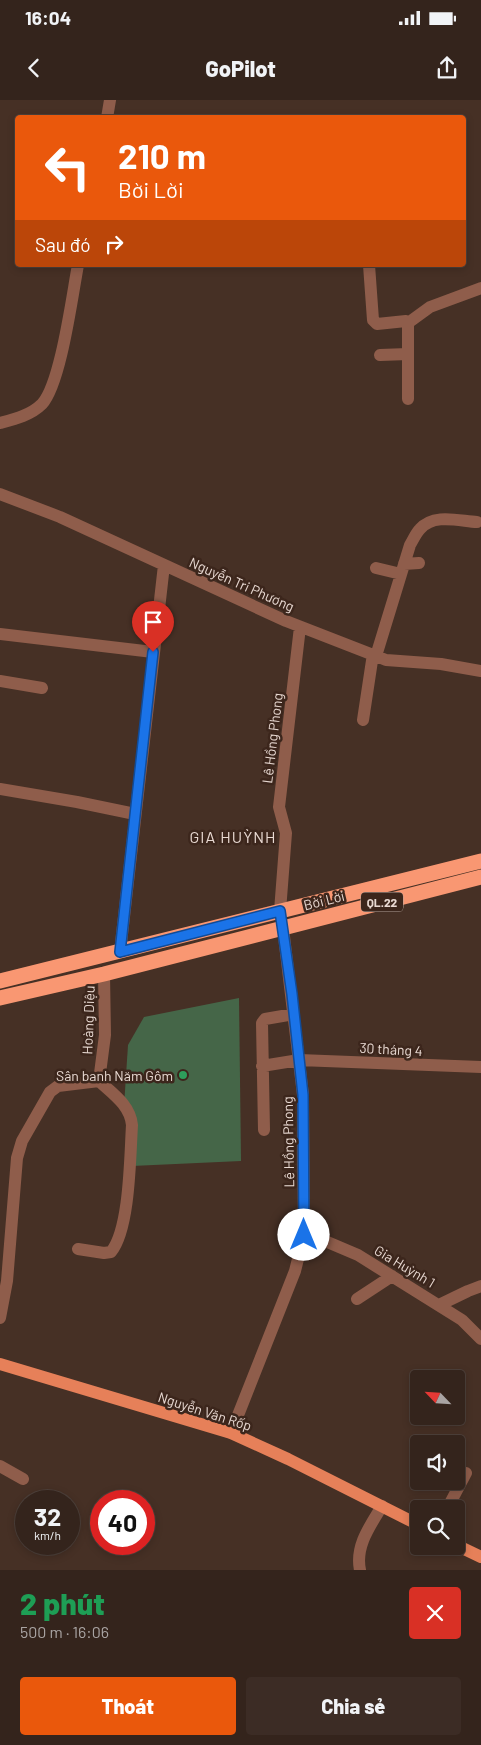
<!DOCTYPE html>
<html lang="vi">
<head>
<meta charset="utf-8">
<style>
  :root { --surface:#34241c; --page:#3c2c25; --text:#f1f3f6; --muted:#a9a4a3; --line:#4e413b; --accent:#ea580c }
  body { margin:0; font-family:Barlow,sans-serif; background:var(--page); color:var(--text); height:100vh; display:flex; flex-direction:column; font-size:19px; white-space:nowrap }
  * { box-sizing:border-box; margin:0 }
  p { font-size:16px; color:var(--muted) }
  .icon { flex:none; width:28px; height:28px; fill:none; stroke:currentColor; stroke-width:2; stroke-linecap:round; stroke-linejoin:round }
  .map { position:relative; height:1470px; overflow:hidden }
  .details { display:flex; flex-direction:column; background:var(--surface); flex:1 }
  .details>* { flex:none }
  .top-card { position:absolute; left:15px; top:15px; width:451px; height:152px; border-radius:5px; box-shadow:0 2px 8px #0003,0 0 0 1px var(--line); background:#ea580c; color:#fff; overflow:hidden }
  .needle { width:32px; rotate:295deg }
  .buttons { position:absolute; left:410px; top:1270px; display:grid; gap:10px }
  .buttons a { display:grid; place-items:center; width:55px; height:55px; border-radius:5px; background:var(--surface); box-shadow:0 2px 8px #0003,0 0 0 1px var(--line); font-size:25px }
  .speed { position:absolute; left:15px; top:1390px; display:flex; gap:10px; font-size:25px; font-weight:700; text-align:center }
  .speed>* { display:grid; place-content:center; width:65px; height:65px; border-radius:50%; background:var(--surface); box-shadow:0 2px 8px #0003,0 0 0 1px var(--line); line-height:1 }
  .speed small { font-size:12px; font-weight:400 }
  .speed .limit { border:8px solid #d22; background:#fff; color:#111 }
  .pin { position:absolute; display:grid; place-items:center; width:42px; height:42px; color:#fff; margin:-51px -21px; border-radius:50% 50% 50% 0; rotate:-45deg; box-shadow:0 0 5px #0007 }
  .pin .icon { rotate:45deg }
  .me { position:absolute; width:55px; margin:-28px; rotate:0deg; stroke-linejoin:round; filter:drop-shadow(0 0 4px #0008) }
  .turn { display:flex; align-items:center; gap:18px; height:105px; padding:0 20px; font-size:22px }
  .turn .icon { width:65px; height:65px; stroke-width:2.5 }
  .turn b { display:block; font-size:35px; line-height:42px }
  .then { display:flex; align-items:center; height:48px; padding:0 20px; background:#0003; gap:10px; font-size:19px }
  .round { display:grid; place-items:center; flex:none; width:52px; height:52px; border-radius:5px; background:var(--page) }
  .overview { display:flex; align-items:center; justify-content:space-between; height:85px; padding:0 20px }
  h1 { font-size:30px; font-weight:800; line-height:38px; color:#1e9e55 }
  .cta { display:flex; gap:10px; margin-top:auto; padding:10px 20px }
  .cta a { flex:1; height:58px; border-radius:5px; background:var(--accent); color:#fff; font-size:20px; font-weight:800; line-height:58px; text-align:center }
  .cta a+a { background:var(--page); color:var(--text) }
  .status { display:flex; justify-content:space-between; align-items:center; height:35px; padding:0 25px; background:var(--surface); direction:ltr }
  .status svg { height:14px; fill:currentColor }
  header { display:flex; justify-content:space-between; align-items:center; height:65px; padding:0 20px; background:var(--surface); font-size:22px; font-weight:800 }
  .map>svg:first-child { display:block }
  .green { fill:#456648 }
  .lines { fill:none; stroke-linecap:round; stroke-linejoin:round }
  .minor { stroke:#8f5d4b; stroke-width:12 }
  .major { stroke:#e68059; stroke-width:12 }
  .highway { stroke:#f99772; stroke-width:15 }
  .route-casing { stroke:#114b97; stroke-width:12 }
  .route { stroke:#1a73e8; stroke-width:9 }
  .leisure-dot { fill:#2e9e5b; stroke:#3c261c; stroke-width:2 }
  .labels { text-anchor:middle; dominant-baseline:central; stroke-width:5; stroke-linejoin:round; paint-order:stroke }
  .shield { fill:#3c261c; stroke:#b5a49c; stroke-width:1 }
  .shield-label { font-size:12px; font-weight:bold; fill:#e9dad3 }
  .street-label { font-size:14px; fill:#e9dad3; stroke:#3c261c }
  .poi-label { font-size:14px; fill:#e9dad3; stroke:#3c261c; text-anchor:end }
  .quarter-label { font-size:16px; letter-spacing:1px; fill:#e9dad3; stroke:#3c261c }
</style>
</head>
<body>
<div class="status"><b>16:04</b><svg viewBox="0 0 49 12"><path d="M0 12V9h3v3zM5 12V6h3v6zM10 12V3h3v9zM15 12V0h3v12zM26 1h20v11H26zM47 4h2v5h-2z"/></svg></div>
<header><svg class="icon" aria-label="back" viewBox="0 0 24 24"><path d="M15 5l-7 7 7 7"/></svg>GoPilot<svg class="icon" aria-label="share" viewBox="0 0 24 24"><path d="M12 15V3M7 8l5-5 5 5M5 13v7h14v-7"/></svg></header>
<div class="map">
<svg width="481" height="1470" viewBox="0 0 481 1470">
  <rect width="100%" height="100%" fill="#463025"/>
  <!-- green -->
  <path class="green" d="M239 898 241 1061 132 1066 124 1006 128 945 144 917Z"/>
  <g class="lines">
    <!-- minor -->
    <path class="minor" d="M107 18 110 0
      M369 165 373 220 377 224 406 221 408 223
      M408 223 430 207 481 188
      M380 255 408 254
      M408 299V223
      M0 323C15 319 31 315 42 304 61 283 72 196 78 165
      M0 394 60 417 286 521 376 556 386 560 441 564 481 571
      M404 464 419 463
      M376 468 401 474
      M0 534 153 552
      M376 556 410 445C413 440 416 433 420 429 434 413 459 421 477 422
      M0 581 42 588
      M363 620 373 554
      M0 689 77 702 135 714
      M280 811 286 733 279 707 300 527
      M120 852 164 465
      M262 966 299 960 481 967
      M264 1030 262 923 265 919 294 914
      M304 1135 325 1141 358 1155 462 1220 481 1239
      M78 1149 104 1153 111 1152C130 1129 130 1056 132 1025 130 1005 113 994 99 981
      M357 1199 392 1176
      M439 1205 468 1191 481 1186
      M0 1218 7 1181 17 1058 22 1041 50 992 58 986 99 981 105 935 104 874
      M231 1333 295 1171 304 1135 303 995 283 828
      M0 1366 23 1379
      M447 1409 466 1373
      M360 1470C355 1446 370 1426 382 1406"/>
    <!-- major -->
    <path class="major" d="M0 1264 231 1333 288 1359 419 1425
      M456 1445 481 1457"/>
    <!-- highway -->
    <path class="highway" d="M0 881 481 761
      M0 898 104 874 481 777"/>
  </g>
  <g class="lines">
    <!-- route casing -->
    <g class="route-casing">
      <path id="route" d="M153 552 120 852 280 811 292 894 303 995 304 1135"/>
    </g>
    <!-- route -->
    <use href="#route" class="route"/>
  </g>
  <!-- markers -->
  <circle class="leisure-dot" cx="183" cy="975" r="5"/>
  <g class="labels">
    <!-- shield labels -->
    <rect class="shield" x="361" y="792.5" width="42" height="19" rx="4"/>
    <g class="shield-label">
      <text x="382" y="802">QL.22</text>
    </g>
    <!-- street labels -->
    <g class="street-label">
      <text transform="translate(242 484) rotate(24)">Nguyễn Tri Phương</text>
      <text transform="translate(272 638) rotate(-83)">Lê Hồng Phong</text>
      <text transform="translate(324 800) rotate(-14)">Bời Lời</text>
      <text transform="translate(88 920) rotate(-88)">Hoàng Diệu</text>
      <text transform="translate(391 949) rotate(3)">30 tháng 4</text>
      <text transform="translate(288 1042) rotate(-91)">Lê Hồng Phong</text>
      <text transform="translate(405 1166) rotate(31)">Gia Huỳnh 1</text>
      <text transform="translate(205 1311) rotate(18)">Nguyễn Văn Rốp</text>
    </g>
    <!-- poi labels -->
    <g class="poi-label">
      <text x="173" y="975">Sân banh Năm Gôm</text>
    </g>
    <!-- quarter labels -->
    <g class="quarter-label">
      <text x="233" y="736">GIA HUỲNH</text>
    </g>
  </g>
</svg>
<div class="buttons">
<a><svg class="needle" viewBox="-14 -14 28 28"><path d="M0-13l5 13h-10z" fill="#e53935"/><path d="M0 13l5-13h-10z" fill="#a9a4a3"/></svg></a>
<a><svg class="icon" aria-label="sound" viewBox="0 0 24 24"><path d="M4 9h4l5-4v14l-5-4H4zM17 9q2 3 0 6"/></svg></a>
<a><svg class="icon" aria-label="search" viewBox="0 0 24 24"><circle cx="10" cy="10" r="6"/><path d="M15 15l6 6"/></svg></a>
</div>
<div class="speed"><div>32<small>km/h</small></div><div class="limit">40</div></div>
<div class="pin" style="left:153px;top:552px;background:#d93025"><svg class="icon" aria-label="arrive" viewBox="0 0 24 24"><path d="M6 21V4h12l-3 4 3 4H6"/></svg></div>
<svg class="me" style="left:304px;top:1135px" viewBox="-20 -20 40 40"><circle r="19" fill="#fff"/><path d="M0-13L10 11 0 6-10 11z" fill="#1a73e8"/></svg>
<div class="top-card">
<div class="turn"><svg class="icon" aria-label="left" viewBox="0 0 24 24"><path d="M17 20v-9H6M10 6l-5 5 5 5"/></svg><div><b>210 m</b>Bời Lời</div></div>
<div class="then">Sau đó<svg class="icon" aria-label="right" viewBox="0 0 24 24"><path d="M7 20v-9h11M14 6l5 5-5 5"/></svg></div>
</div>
</div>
<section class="details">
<div class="overview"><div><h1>2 phút</h1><p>500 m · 16:06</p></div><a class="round" style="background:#d93025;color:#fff"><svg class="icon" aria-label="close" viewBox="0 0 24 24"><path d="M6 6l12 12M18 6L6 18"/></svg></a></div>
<div class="cta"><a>Thoát</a><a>Chia sẻ</a></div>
</section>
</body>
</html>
